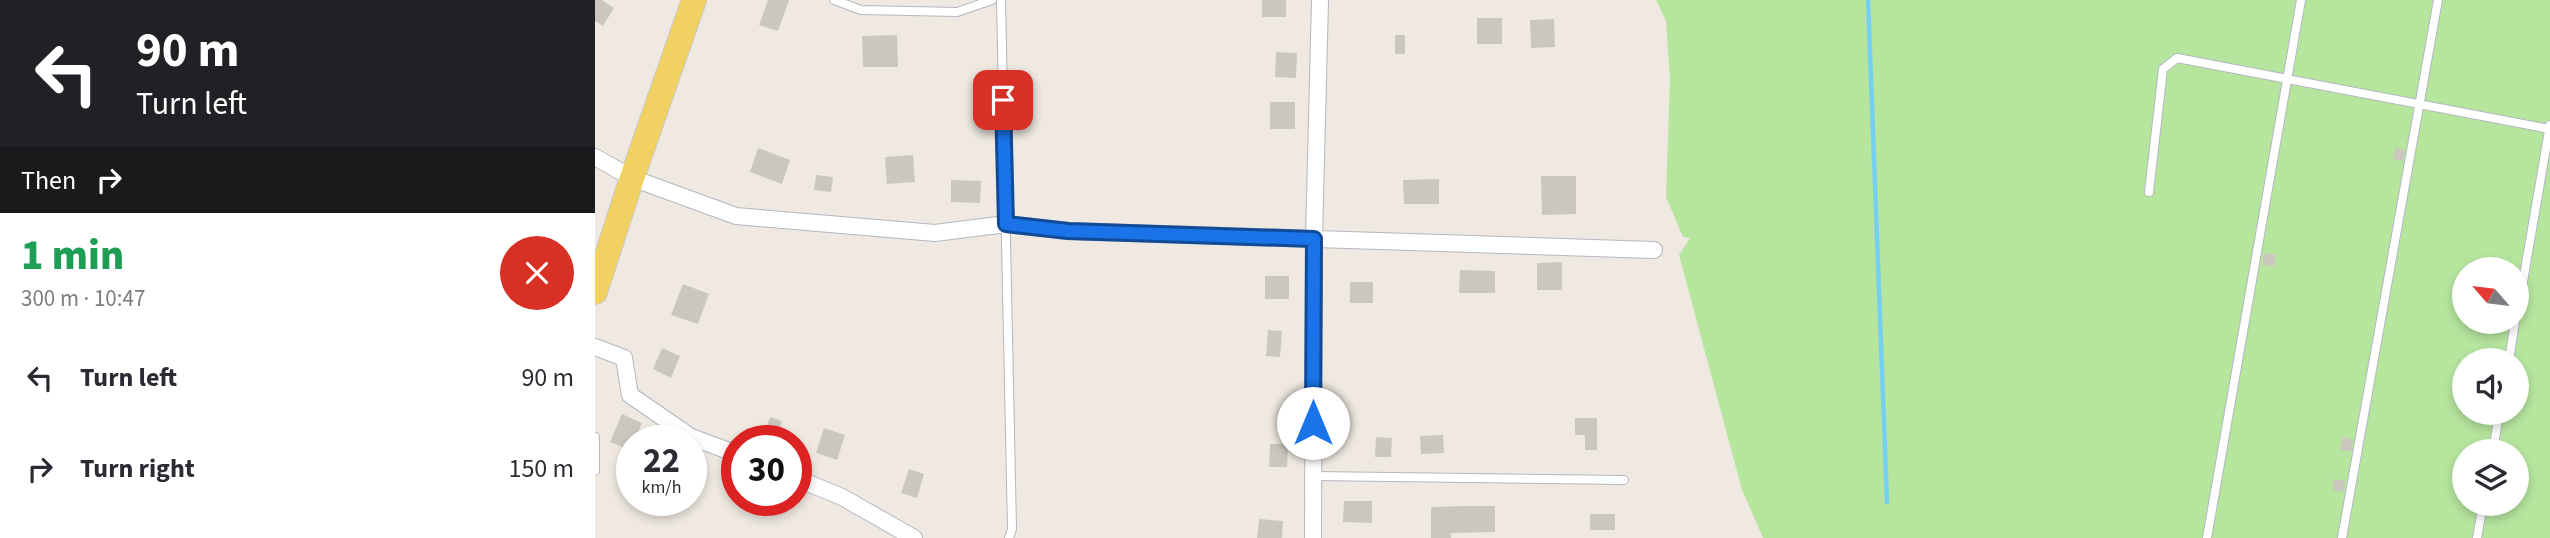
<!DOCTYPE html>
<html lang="en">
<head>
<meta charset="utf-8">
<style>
  :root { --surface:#fff; --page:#f2f2f3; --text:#2b2b33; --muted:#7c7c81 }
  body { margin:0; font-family:"Source Sans 3",sans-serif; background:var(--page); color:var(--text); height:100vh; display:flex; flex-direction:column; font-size:26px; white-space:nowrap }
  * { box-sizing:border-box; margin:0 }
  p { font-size:23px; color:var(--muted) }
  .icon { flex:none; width:38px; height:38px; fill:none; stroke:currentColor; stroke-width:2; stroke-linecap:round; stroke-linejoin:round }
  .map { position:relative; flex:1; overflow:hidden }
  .drawer { display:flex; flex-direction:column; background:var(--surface); width:595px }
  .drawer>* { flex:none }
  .guide { background:#202124; color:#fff; overflow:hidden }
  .needle { width:46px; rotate:298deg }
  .controls { position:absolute; left:1857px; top:257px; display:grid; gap:14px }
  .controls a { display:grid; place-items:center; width:77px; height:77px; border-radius:50%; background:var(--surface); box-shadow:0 4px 10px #0003; font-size:35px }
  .speed { position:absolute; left:21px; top:425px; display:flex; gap:14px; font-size:35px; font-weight:700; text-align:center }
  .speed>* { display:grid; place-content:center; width:91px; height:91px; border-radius:50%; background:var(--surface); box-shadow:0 4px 10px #0003; line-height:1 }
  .speed small { font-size:18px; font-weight:400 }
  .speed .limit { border:10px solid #d22; background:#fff; color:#111 }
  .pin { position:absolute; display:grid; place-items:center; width:60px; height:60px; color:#fff; margin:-30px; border-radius:14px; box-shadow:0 4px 10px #0006 }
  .me { position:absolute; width:77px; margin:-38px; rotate:0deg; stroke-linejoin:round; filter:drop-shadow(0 0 5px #0008) }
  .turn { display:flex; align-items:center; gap:24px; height:147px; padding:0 21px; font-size:32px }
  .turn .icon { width:91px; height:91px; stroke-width:2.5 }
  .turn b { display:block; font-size:49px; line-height:60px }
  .then { display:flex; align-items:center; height:66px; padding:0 21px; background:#0003; gap:14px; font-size:26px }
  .round { display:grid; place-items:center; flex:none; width:74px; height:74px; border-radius:37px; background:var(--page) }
  .overview { display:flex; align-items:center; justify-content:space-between; height:119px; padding:0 21px }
  h1 { font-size:42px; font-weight:800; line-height:52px; color:#1e9e55 }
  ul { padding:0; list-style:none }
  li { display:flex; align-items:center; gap:21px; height:91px; padding:0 21px }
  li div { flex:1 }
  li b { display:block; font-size:26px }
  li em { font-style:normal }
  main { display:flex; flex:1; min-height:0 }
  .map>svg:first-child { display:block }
  .green { fill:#b6e59e; fill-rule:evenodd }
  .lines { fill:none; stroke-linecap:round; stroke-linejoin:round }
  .stream { stroke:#75cff0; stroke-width:4.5 }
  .building { fill:#cbc7bf }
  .lane-casing { stroke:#b4b7c1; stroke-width:10 }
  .street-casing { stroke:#b4b7c1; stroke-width:18 }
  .primary-casing { stroke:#c9c9c9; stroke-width:26 }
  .lane { stroke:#fff; stroke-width:8 }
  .street { stroke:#fff; stroke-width:16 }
  .primary { stroke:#f2d163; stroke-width:24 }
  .route-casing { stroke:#114b97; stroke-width:18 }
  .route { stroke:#1a73e8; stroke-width:12 }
</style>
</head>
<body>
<main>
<section class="drawer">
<div class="guide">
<div class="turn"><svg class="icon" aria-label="left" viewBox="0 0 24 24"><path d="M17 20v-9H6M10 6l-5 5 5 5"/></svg><div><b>90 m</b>Turn left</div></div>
<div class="then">Then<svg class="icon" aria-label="right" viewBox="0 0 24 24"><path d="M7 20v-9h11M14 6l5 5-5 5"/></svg></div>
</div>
<div class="overview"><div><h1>1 min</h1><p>300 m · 10:47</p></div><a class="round" style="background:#d93025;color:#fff"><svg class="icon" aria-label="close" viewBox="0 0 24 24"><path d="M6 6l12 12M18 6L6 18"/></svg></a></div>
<ul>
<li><svg class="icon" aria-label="left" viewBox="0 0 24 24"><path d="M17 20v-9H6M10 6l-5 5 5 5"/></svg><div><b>Turn left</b></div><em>90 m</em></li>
<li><svg class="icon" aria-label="right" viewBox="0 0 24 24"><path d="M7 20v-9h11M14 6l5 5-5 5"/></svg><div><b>Turn right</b></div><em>150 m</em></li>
</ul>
</section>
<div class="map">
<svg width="1955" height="538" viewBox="0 0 1955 538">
  <rect width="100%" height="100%" fill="#efe9e1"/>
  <!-- green -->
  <path class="green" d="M1061 0H1955V538H1168L1147 490 1084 255 1095 238 1088 237 1071 197 1075 79 1071 21ZM1869 270H1922V322H1869ZM1869 360H1922V413H1869ZM1869 452H1922V504H1869Z"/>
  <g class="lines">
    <!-- stream -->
    <path class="stream" d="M1273 0 1292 502"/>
  </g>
  <!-- building -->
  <path class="building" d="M0 0H7L19 8 8 26 0 21Z
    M173 0H194L183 31 164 25Z
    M667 0H691V17H667Z
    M882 18H907V44H882Z
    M959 19 960 47 936 48 935 20Z
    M302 35 303 67H268L267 36Z
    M800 35H810V54H800Z
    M681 52 702 53 701 78 680 77Z
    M675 102H700V129H675Z
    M163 148 195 160 187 184 155 172Z
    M1800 148 1810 150 1808 161 1798 160Z
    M318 155 320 182 292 184 290 157Z
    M221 175 238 177 236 192 219 190Z
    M946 176H981V214L947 215Z
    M844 179V204H809L808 180Z
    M356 180 386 181 385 203 356 202Z
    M1669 253 1681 255 1679 266 1668 265Z
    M967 262V290H942V263Z
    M865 270 900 271V293H864Z
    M670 276H694V299H670Z
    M755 282H778V303H755Z
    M88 284 114 294 103 324 76 315Z
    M673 330 687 331 685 357 671 356Z
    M67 348 85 356 76 378 58 369Z
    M27 414 47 423 39 441H37L35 450 15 442Z
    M175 417 187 421 180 441 168 437Z
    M980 418H1002V450H990V435H980Z
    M229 428 250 435 242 460 221 453Z
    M848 435 849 453 826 454 825 436Z
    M781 437 797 438 796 457H780Z
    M1748 437 1758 440 1756 452 1745 450Z
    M675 444H693L692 467H674Z
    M314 469 329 474 322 498 306 493Z
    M1739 479 1750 481 1749 492 1738 490Z
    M749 501H777V523L748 522Z
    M870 506H900V532L856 533V538H836V507Z
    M995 514H1020V530H995Z
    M664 519 688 521 687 538H662Z"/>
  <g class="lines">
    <!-- lane casing -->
    <g class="lane-casing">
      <path id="lane" d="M239 0 266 10 362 12 397 0
        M406 0 417 529 414 538
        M1554 192 1568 69 1582 58 1955 129
        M1922 316 1955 125
        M1914 360 1920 322
        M0 437V471
        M1898 452 1904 413
        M718 476 1029 480
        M1612 538 1706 0
        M1747 538 1843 0
        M1882 538 1888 504"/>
    </g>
    <!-- street casing -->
    <g class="street-casing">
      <path id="street" d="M0 157 37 178 141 216 340 233 411 224 473 231 1059 250
        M0 347 29 358 35 395 96 437 142 454
        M201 478 247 497 319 538
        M718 538 719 238 725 0"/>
    </g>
    <!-- primary casing -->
    <g class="primary-casing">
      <path id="primary" d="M0 292 37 178 99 0"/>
    </g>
    <!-- lane -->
    <use href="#lane" class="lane"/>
    <!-- street -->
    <use href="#street" class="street"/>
    <!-- primary -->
    <use href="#primary" class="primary"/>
  </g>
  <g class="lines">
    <!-- route casing -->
    <g class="route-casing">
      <path id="route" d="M408 100 411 224 473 231 719 239 718 423"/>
    </g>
    <!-- route -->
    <use href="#route" class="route"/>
  </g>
</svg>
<div class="controls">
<a><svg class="needle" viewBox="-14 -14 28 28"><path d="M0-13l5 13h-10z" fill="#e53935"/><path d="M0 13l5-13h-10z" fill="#7c7c81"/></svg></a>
<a><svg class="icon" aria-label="sound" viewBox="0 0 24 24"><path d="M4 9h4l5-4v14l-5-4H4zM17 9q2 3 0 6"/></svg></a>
<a><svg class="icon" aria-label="layers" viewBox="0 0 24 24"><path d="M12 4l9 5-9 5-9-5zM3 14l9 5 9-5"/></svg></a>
</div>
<div class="speed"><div>22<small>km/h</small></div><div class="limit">30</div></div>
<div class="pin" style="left:408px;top:100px;background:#d93025"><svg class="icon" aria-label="arrive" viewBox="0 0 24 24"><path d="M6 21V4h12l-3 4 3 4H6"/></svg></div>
<svg class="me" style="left:718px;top:423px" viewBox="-20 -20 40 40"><circle r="19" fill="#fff"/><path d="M0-13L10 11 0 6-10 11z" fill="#1a73e8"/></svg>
</div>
</main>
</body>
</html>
